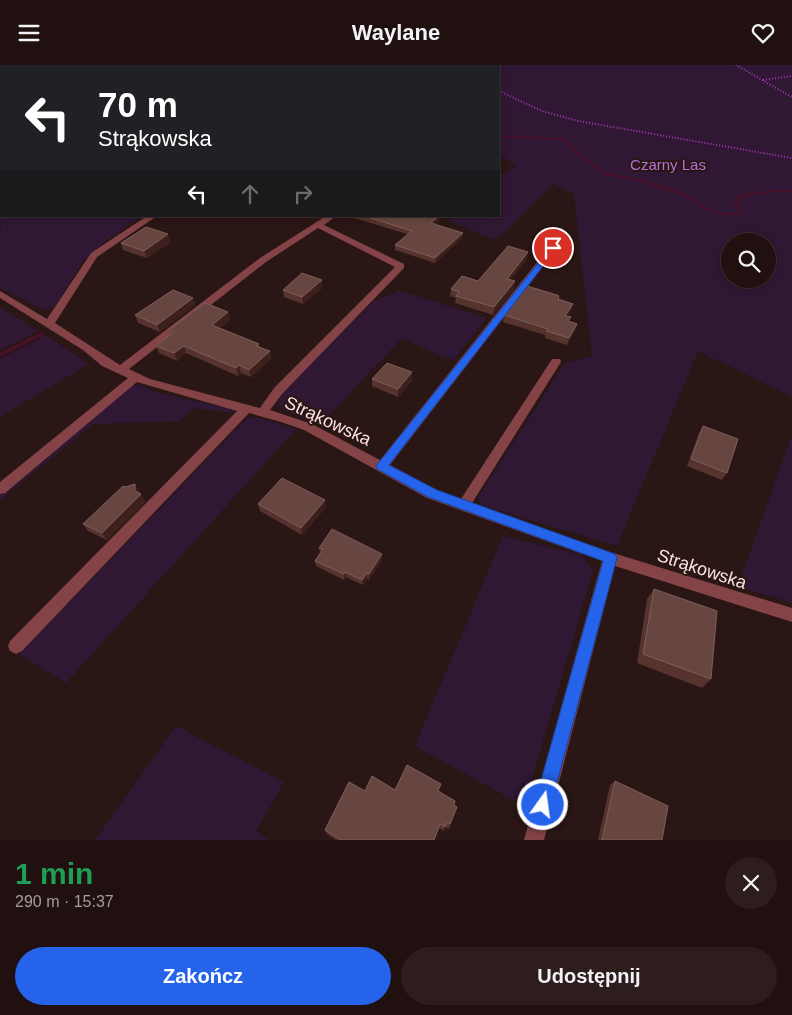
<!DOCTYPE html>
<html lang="pl">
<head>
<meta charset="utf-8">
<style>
  :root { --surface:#20100f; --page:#2d1e1d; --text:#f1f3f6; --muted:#a29d9e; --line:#3d302f; --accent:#2563eb }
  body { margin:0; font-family:Helvetica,sans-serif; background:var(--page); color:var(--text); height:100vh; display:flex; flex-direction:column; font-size:19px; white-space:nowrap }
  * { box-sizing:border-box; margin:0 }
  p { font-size:16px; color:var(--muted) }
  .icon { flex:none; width:28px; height:28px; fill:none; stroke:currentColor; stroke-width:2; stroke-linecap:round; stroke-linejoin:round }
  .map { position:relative; height:775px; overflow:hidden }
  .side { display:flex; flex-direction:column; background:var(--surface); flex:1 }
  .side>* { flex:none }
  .banner { position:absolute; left:0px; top:0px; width:500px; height:152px; box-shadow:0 2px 8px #0003,0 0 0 1px var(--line); background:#202124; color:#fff; overflow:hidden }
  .fabs { position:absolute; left:721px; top:168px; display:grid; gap:10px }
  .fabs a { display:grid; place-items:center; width:55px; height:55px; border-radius:50%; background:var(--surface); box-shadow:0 2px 8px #0003,0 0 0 1px var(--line); font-size:25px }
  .pin { position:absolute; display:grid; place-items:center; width:42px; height:42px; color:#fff; margin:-21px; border:2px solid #fff; border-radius:50%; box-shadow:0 1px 5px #0007 }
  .me { position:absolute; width:55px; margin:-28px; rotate:14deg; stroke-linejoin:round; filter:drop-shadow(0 0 4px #0008) }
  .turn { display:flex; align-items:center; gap:18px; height:105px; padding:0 15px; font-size:22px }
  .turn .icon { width:65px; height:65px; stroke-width:2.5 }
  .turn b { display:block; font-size:35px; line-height:42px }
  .lanes { display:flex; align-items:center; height:48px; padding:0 15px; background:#0003; justify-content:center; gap:25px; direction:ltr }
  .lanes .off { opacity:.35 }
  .round { display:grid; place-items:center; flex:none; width:52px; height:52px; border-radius:26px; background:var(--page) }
  .head { display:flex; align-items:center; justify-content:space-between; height:85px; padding:0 15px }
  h1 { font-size:30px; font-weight:600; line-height:38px; color:#1e9e55 }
  .cta { display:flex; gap:10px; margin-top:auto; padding:10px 15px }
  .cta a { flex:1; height:58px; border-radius:30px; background:var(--accent); color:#fff; font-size:20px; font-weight:600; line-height:58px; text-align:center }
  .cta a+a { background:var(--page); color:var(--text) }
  header { display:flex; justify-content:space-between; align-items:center; height:65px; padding:0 15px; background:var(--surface); font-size:22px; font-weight:600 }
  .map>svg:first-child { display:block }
  .green { fill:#301733; fill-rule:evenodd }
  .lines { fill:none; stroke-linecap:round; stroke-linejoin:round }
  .stream { fill:#461028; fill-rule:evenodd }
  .path { stroke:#a23db2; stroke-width:2; stroke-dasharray:1 2; stroke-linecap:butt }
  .minor { fill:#844346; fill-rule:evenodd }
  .wall { fill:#56332e }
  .shaded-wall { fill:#3d201c }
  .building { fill:#674641; stroke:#7f5e5a }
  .route { fill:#2563eb; stroke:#184099 }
  .labels { text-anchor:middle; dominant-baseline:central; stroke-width:4; stroke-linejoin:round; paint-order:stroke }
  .far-park-label { font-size:15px; fill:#b570d7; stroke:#2a1614 }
  .street-label { font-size:18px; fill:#fce0df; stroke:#2a1614 }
</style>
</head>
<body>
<header><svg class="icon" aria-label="menu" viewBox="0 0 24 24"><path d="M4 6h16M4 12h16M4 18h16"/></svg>Waylane<svg class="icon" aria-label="heart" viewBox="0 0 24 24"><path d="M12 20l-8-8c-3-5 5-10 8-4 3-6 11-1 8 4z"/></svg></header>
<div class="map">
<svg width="792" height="775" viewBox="0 0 792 775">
  <rect width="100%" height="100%" fill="#2a1614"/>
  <!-- green -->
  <path class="green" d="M230 0H792V332L698 286 617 481 481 440 478 432 565 298 592 291 574 129 553 119 507 165 494 175 449 156 453 151H499V112L517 100 499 91V1ZM730 176H768V214H730Z
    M1 112V151H142L107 175 84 195 55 241 47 245 40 243 0 223Z
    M398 225 486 253 453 296 402 273 320 360 282 345 279 337 283 326 374 236 396 227Z
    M0 242 38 266 0 285Z
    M46 270 89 299 0 352V294Z
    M139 319 154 327 228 343 234 348 194 343 180 356 93 359 0 435V428L129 322Z
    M248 352 260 353 296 364 66 618 19 589Z
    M792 370V538L738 521Z
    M503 471 582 490 593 506 524 741 415 681Z
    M176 661 284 717 256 766 269 775H95Z"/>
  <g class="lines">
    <!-- stream -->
    <path class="stream" d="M254 0H257V1H255Z
      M499 70 565 73 575 85 607 108 641 114 685 128 704 141 722 148H736L739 144 733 138 740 130 771 125H792V127H771L742 132 737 138 743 144 738 150H721L702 143 683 130 639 116 605 110 573 87 563 75 499 72Z
      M41 267 44 269 43 270 0 292V288Z"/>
    <!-- path -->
    <path class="path" d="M441 0 445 1
      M736 0 792 32
      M763 15 792 11
      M499 26 542 46 578 56 792 93"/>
    <!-- minor -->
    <path class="minor" d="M147 151H157L97 192 55 258 120 300 260 193 326 151H336L324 160 404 199V203L282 329 270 345 312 359 380 395 550 181H556V185L390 400 437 425 461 434 552 294H560L561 297 472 438 610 487 792 543V557L615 501 544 775H524L602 496 427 433 304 365 281 357 249 348 22 586 16 589 10 586 8 581 10 576 237 346 137 317 5 428 0 429V417L128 313 102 301 83 285 0 233V226L47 254 91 188ZM318 163 395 202 274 323 260 343 150 314 129 304 266 197Z"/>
  </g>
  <!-- wall -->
  <path class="wall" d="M354 151H439V156L435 160 462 173 435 198 395 185V180L407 169 354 153Z
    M171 177 147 193 123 185 121 178Z
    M527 194 510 215 514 224 493 250 455 238 456 233 450 231 451 224 478 216Z
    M322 223 303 239 284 232 283 225Z
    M559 231V234L573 239 571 245 567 251 569 256 577 259 575 265 567 280 545 273V270L503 257 504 250Z
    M193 233 195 240 160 267 138 258 135 250Z
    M230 255 220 263 259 279 260 283 270 286 271 294 251 312 241 308 238 311 186 288 177 296 159 288 156 281 171 269 169 265Z
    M412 307V315L398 332 372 321V314Z
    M703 361 727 408 722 415 687 401 699 368Z
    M135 419 139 426V428L145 437 107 475 88 466 83 459 125 422Z
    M258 439 326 442 302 470 260 446Z
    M319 483 382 489V495L369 515 367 513 363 520 346 512 344 515 316 501 315 496 320 488Z
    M654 524 711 614 702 623 637 598 647 534Z
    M615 716 662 775H598L610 720Z
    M395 725 439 727 457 742 449 764 445 762 444 766 439 763 434 775H336L327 769 325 765 365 726Z"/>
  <!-- shaded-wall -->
  <path class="shaded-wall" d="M1 99V106L0 107V100Z
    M440 151 439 156 431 163V158Z
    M463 168 462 173 435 198V193Z
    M168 169 171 177 147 193 144 186Z
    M528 187 527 194 506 221 507 214Z
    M322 215V223L303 239 302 232Z
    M515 216 514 224 493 250 494 242Z
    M193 233 195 240 160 267 157 260Z
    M573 239 571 245 564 257 565 251Z
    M228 247 230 255 215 267 212 260Z
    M577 259 575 265 567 280 569 273Z
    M184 281 186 288 177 296 174 288Z
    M270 286 271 294 251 312 249 305Z
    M239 300 241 308 238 311 236 303Z
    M412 307V315L398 332V324Z
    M135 419 139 426V432L141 429 145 437 107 475 102 468 135 426Z
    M325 435 326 442 302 470 301 463Z
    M382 489V495L369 515V509Z
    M345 507 346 512 344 515V509Z
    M367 508V513L363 520 362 515Z"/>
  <!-- building -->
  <path class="building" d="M0 91 1 92V99L0 100Z
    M364 151H439L431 158 463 168 435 193 395 180 412 166Z
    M146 162 168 169 144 186 121 178Z
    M508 181 528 187 507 214 515 216 494 242 456 231 459 227 451 224 462 211 478 216Z
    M302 208 322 215 302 232 283 225Z
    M527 221 557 230 559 231 558 234 573 239 565 251 571 252 568 256 577 259 569 273 546 266 548 264 504 250Z
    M173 225 193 233 157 260 135 250Z
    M205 238 228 247 212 260 259 279 256 281 270 286 249 305 239 300 236 303 184 281 174 288 156 281 173 267 169 265Z
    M387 298 412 307 398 324 372 314Z
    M703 361 738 374 727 408 691 394Z
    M282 413 325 435 301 463 258 439Z
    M135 419V426L141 429 102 468 83 459 123 421 125 422Z
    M332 464 382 489 369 509 367 508 362 515 345 507 344 509 315 496 323 484 319 483Z
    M654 524 717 546 711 614 643 589Z
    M407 700 441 719 438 726 455 736 454 740 457 742 450 759 447 758 445 762 440 759 434 775H341L325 765 349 717 365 726 372 711 395 725Z
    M615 716 668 741 662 775H602Z"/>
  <!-- route -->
  <path class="route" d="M551 182 557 183 389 400 437 425 615 489 617 493 551 740 549 746 543 748 537 746 534 740 603 496 428 432 377 404 376 401Z"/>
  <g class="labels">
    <!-- far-park labels -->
    <g class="far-park-label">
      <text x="668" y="99">Czarny Las</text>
    </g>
    <!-- street labels -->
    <g class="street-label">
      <text transform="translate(328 356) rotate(25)">Strąkowska</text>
      <text transform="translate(702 504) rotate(18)">Strąkowska</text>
    </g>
  </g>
</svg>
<div class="fabs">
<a><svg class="icon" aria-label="search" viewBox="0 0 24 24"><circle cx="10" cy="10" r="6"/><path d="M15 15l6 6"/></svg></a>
</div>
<div class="pin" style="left:553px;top:183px;background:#d93025"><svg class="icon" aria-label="arrive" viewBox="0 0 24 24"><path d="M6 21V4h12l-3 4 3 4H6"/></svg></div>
<svg class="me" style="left:543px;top:740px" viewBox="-20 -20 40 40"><circle r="17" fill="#2563eb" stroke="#fff" stroke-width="3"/><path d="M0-11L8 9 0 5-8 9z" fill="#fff"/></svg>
<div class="banner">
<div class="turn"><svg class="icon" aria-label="left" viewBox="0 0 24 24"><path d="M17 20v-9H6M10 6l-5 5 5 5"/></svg><div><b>70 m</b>Strąkowska</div></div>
<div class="lanes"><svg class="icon" aria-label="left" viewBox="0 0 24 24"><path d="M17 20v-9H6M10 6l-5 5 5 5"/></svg><svg class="icon off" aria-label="ahead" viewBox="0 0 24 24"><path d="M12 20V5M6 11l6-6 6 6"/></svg><svg class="icon off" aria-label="right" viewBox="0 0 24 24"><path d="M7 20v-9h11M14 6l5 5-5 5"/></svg></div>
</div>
</div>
<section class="side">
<div class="head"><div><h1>1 min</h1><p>290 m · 15:37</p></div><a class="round"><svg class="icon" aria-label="close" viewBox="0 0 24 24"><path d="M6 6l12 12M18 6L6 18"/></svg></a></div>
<div class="cta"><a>Zakończ</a><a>Udostępnij</a></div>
</section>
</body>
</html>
